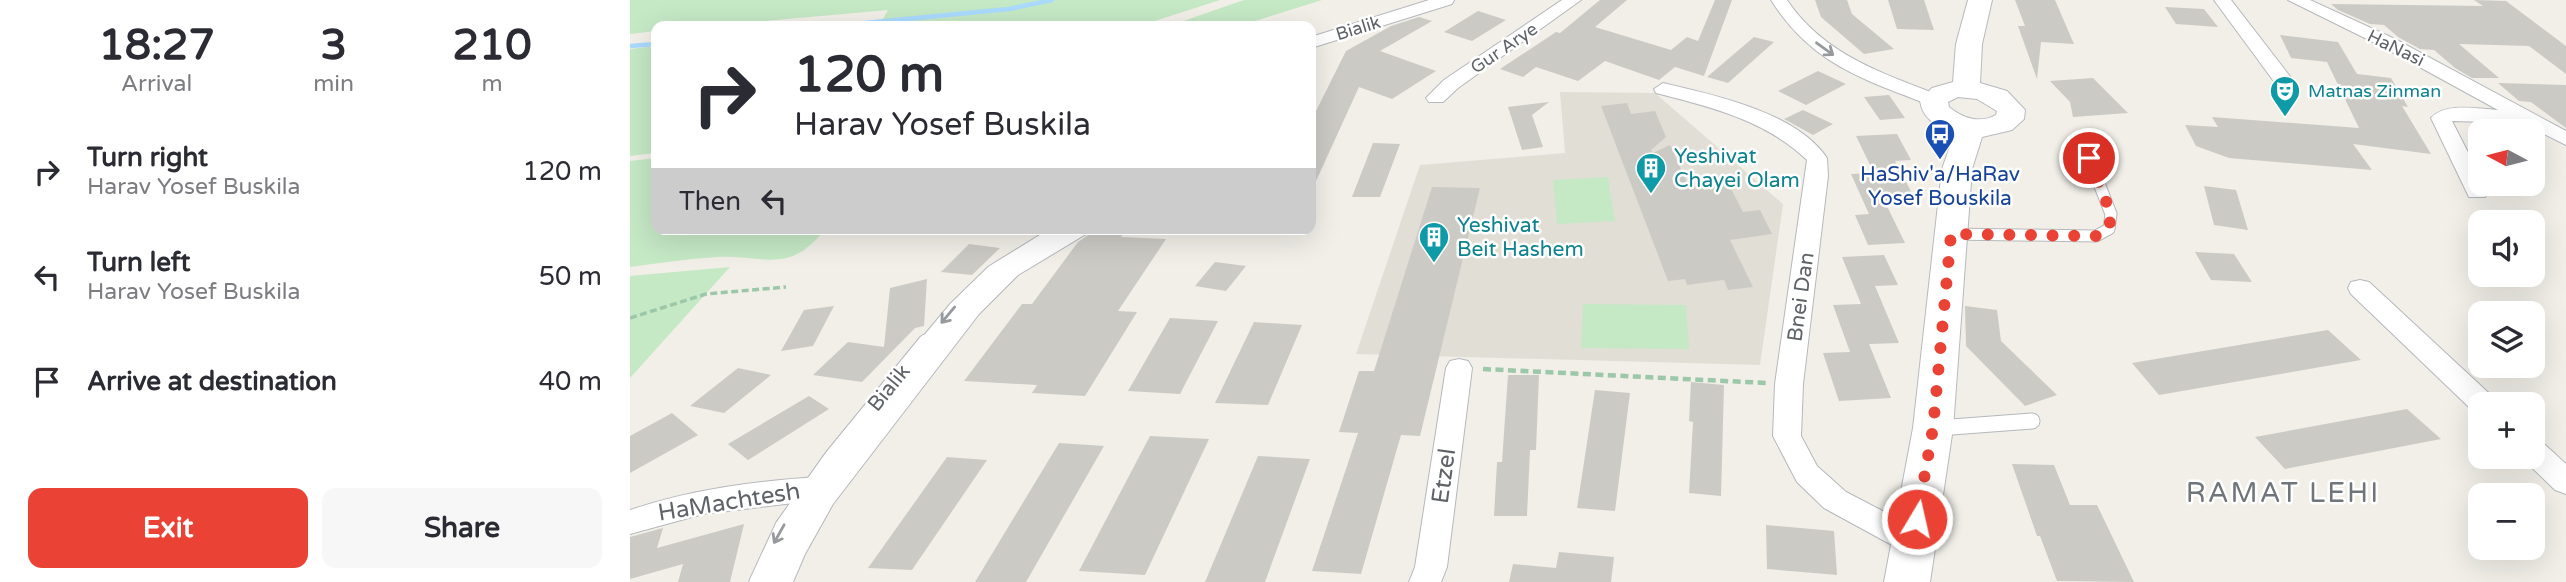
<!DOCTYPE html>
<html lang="en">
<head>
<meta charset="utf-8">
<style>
  :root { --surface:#fff; --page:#f7f7f7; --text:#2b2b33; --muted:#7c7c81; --accent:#ea4335 }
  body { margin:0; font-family:"Varela Round",sans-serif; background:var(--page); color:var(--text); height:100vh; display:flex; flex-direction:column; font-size:26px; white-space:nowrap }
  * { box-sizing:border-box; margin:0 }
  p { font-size:23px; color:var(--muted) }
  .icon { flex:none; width:38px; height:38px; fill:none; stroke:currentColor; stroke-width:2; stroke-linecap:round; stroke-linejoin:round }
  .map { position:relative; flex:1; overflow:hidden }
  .drawer { display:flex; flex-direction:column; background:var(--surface); width:630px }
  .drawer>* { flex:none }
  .guide { position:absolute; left:21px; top:21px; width:665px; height:214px; border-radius:14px; box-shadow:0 7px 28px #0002; background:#fff; color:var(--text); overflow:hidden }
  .needle { width:46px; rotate:277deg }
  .buttons { position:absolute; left:1838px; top:119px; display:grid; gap:14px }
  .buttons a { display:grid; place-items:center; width:77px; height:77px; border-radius:14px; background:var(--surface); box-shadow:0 7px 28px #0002; font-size:35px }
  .pin { position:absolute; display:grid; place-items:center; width:60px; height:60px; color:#fff; margin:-30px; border:4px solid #fff; border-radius:50%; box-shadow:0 2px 7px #0007 }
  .me { position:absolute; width:77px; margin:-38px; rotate:9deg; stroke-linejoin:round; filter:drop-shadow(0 0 5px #0008) }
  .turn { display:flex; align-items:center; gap:24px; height:147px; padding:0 28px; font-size:32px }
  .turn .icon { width:91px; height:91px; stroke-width:2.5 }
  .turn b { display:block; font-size:49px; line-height:60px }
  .then { display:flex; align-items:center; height:66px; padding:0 28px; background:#0003; gap:14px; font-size:26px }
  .eta { display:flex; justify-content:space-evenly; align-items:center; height:119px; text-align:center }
  .eta b { font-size:42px; font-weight:700; line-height:49px }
  .primary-button { display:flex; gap:14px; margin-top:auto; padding:14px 28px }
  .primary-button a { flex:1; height:80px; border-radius:14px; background:var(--accent); color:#fff; font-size:28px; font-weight:700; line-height:80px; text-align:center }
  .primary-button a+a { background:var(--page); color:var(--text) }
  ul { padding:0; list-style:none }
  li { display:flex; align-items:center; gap:21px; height:105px; padding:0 28px }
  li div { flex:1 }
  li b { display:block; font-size:26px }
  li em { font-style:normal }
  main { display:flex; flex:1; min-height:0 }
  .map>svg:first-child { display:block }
  .education { fill:#e1ded6 }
  .green { fill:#c5e8c5 }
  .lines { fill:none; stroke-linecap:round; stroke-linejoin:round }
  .stream { stroke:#aadaff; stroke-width:4.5 }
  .building { fill:#cccac5 }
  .service-far1-casing { stroke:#b5b8bc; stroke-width:13 }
  .service-casing { stroke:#b5b8bc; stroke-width:17 }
  .minor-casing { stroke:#b5b8bc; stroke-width:2 }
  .secondary-casing { stroke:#b6babf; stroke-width:2 }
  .path-far1 { stroke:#9cc7a9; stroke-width:3.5; stroke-dasharray:7 3.5; stroke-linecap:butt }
  .path { stroke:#9cc7a9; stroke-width:4.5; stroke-dasharray:8 4.5; stroke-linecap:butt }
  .service-far1 { stroke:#fff; stroke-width:11 }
  .service { stroke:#fff; stroke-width:15 }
  .minor { fill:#fff; fill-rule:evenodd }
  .secondary { fill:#fff; fill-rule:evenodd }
  .oneway { stroke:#979a9d }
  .route { stroke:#ea4335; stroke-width:12; stroke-dasharray:0 21.6 }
  .labels { text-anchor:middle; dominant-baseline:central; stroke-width:5; stroke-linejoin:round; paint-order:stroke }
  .far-street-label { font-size:18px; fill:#5f6368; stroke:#fff }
  .far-culture-label { font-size:18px; fill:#0d838f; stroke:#fff; text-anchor:start }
  .culture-label { font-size:21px; fill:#0d838f; stroke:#fff; text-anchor:start }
  .transit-label { font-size:21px; fill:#164399; stroke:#fff }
  .street-label { font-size:21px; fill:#5f6368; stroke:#fff }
  .near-street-label { font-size:24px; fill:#5f6368; stroke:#fff }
  .near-neighbourhood-label { font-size:28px; letter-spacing:2px; fill:#70757a; stroke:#fff }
</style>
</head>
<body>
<main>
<section class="drawer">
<div class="eta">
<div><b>18:27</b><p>Arrival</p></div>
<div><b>3</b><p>min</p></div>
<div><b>210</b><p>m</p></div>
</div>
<ul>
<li><svg class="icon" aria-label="right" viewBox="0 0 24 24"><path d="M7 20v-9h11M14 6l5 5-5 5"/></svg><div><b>Turn right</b><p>Harav Yosef Buskila</p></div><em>120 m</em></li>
<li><svg class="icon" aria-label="left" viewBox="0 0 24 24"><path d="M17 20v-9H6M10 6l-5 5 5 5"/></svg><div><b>Turn left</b><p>Harav Yosef Buskila</p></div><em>50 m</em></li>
<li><svg class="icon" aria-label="arrive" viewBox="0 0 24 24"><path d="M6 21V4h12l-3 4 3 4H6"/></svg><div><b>Arrive at destination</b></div><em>40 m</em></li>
</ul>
<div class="primary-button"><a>Exit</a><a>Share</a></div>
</section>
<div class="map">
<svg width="1936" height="582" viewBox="0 0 1936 582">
  <rect width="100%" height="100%" fill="#f1efe8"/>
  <!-- education -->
  <path class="education" d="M930 92 1025 93 1153 204 1130 365 726 354 790 165 935 153Z"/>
  <!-- green -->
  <path class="green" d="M0 0H590L509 26H249L258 10 79 26H26V31L0 34Z
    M614 0H692L609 26H539Z
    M26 46V153L0 156V49Z
    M26 158V229H195C160 275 134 255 87 257 58 259 29 263 0 267V161Z
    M978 177 985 221 927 224 923 180Z
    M100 267 0 378V276Z
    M953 304 1056 305 1059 349 951 348Z"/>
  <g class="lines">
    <!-- stream -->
    <path class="stream" d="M204 26 379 9 422 0
      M0 46 26 44"/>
  </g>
  <!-- building -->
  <path class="building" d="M970 0H997L965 27 1041 50 1057 37 1068 41 1085 0H1102L1074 76 1045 67 1029 80 975 61 948 81 906 67 893 77 870 69 926 32 930 33Z
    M1185 0H1217L1222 14 1264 49 1234 54 1191 17Z
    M1258 0H1294L1304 30 1267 29Z
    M1385 0H1425L1444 44 1411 42 1407 79 1388 26H1395Z
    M1844 0 1876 1 1936 46V74L1899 46 1829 44 1869 78H1842L1825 68 1804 50 1790 49 1768 37 1754 25 1740 24 1708 10 1701 4 1853 6Z
    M1535 7 1574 9 1588 27 1546 24Z
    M848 11 876 20 842 41 814 32Z
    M789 17 802 21 750 51 806 71 762 99 729 87 681 192V121L716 51 761 26Z
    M1650 35 1708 42 1727 74 1761 78 1778 107 1772 106 1801 154 1723 144 1742 170 1599 158 1566 146 1555 125 1588 127 1582 117 1729 128 1697 62 1661 58Z
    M1124 37 1144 42 1098 83 1077 77Z
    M1188 71 1216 84 1176 105 1148 91Z
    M1463 78 1498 113 1443 117 1440 102 1420 81Z
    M1868 83 1936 85V128L1901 102 1889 101Z
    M1259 95 1275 118 1250 120 1234 97Z
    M919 102 902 115 913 147 892 150 878 107Z
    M997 103 1001 114 1025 111 1036 137 1021 150 1023 153 1040 145 1058 185 1097 181 1113 212 1130 210 1142 234 1100 240 1123 287 1098 290 1094 280 1057 285 1055 279 1038 281 971 106Z
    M1173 110 1203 124 1183 135 1154 119Z
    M1267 134 1281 160 1265 161 1286 201 1255 202 1275 243 1238 245 1225 215 1239 214 1221 174 1244 173 1226 136Z
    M743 143 770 144 750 197H722Z
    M1574 186 1606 190 1618 230 1584 225Z
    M802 187 850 188 790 436 771 435 731 574 682 571 728 433 709 432 729 371H744Z
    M461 229H496L491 237 536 239 488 311 507 312 455 396 402 393 407 385 334 381 392 304H402L448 242 457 236Z
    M339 244 370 248 342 275 311 272Z
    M1565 252 1604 254 1622 282 1581 280Z
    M1254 255 1268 285 1245 286 1269 343 1239 344 1261 398 1209 401 1193 353 1220 352 1203 305 1231 304 1212 257Z
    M585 262 616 266 596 291 565 286Z
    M297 279 294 326 285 328 232 382 183 375 218 342 254 347 260 288Z
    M204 306 183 346 151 351 174 310Z
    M1335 306 1367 310 1371 341 1427 395 1395 406 1336 346Z
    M540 318 588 321 550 394 498 391Z
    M624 322 672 325 638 405 585 403Z
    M1698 330 1731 360 1529 395 1502 363Z
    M108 368 141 375 94 413 60 406Z
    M878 375H909L906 450H900L897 516H864L867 462H872Z
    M1061 382 1094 385 1091 496 1059 493 1063 422 1059 421Z
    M965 390 1000 393 985 511 947 508Z
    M179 396 199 409 118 460 98 444Z
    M1777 409 1811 439 1655 469 1625 437Z
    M42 413 68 435 0 473V436Z
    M520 436 579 439 515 575 449 571Z
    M429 443 474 446 396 582H345Z
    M628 456 680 459 635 582H575Z
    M317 457 357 460 282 570 238 568Z
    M1382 464 1424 465 1440 505H1467L1504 582 1427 581 1410 536H1407Z
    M114 524 100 582H48L53 564 0 579V537L33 528 27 548Z
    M1136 525 1204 531 1207 575 1137 569Z
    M929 552 984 557 981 582H879L883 564 926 568Z"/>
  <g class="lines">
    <!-- service-far1 casing -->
    <g class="service-far1-casing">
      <path id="service-far1" d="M1322 234 1466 236 1479 229 1481 214 1459 158
        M294 344 324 308 362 271 430 229"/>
    </g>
    <!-- service casing -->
    <g class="service-casing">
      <path id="service" d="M1308 428 1402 421
        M127 582 153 526 202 457 296 342"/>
    </g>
    <!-- minor casing -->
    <g class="minor-casing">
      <path id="minor" d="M799 0H824L822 4 681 48V37Z
        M932 0H951L828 88 813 102H799L796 98 814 80Z
        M1141 0H1157C1194 55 1252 73 1311 96L1314 100 1311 104H1297C1230 78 1182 64 1141 0Z
        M1584 0H1601L1662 79 1664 83 1662 87H1648Z
        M1658 0H1680L1765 39 1936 131V145L1892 123 1822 121 1850 176V184H1854L1858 192 1855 197H1839L1801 118C1815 102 1849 109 1868 110L1753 47Z
        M1033 83C1084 95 1166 112 1197 158L1198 176 1173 384 1171 436 1187 466 1216 492 1295 533 1300 542 1295 551 1284 555 1273 551 1194 508 1167 482 1143 436 1145 384 1177 160C1135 120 1081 107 1026 93L1024 89Z
        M431 229H459L456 234 388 275 349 314 203 504 175 554 163 582H131L148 543 172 502 73 514 0 534V510C62 489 125 481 189 477L342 292 380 258Z
        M1730 280 1739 282 1863 397 1867 404H1850V413L1843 411 1721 294 1718 288 1721 282Z
        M829 359 838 361 842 368 817 567 811 582H779L785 567 816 368 820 361Z
        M1902 439 1912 442 1936 464V494L1925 490 1892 458 1902 457Z"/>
    </g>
    <!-- secondary casing -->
    <g class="secondary-casing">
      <path id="secondary" d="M1338 0H1362L1352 44 1350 83 1377 91 1395 110 1394 119 1382 130 1352 137 1342 169 1323 428 1300 582H1254L1283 428 1312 169 1325 132C1308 128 1292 119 1290 100L1302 88 1323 82 1326 44ZM1328 97 1347 99 1367 111 1366 115C1350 124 1332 118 1319 107L1318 102Z"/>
    </g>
    <!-- path-far1 -->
    <path class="path-far1" d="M0 318 76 294 156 287"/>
    <!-- path -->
    <path class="path" d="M853 369 1136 383"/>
    <!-- service-far1 -->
    <use href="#service-far1" class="service-far1"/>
    <!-- service -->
    <use href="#service" class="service"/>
    <!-- minor -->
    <use href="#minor" class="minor"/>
    <!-- secondary -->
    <use href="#secondary" class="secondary"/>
  </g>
  <!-- one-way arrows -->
  <defs><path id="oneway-shaft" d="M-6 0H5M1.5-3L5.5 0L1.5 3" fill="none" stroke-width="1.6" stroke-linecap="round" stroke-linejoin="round" transform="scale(1.75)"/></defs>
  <g class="oneway">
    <use href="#oneway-shaft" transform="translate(1195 49) rotate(36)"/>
    <use href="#oneway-shaft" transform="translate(318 315) rotate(130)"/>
    <use href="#oneway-shaft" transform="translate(149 534) rotate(119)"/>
  </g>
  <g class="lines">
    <!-- route -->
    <path class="route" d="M1287 519 1303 428 1321 234 1466 236 1479 229 1481 214 1459 158"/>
  </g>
  <!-- icons -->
  <defs>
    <g id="theatre-pin" transform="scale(1.575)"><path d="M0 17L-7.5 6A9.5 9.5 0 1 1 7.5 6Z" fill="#0f9aa8" stroke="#fff"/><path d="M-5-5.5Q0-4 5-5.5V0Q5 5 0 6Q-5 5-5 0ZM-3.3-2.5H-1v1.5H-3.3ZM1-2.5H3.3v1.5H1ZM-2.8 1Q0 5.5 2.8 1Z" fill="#fff"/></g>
    <g id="bus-pin" transform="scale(1.575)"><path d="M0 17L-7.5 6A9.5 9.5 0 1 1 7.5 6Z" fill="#1a4fb4" stroke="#fff"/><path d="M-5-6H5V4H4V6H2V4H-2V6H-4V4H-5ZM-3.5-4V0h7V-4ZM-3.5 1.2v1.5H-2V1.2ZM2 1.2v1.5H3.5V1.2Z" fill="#fff"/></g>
    <g id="building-pin" transform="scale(1.575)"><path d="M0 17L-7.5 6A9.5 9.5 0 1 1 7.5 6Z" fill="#0f9aa8" stroke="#fff"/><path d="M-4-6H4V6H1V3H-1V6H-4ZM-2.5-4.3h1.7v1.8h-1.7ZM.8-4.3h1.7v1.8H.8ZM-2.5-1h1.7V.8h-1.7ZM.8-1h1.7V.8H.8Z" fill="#fff"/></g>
  </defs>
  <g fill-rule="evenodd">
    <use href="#theatre-pin" x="1655" y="91"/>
    <use href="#bus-pin" x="1310" y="134"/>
    <use href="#building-pin" x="1021" y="168"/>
    <use href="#building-pin" x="804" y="237"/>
  </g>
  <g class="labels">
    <!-- far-street labels -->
    <g class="far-street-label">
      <text transform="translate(728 28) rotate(-17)">Bialik</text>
      <text transform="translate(874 48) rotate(-34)">Gur Arye</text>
      <text transform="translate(1766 48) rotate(26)">HaNasi</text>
    </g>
    <!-- far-culture labels -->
    <g class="far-culture-label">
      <text x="1678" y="91">Matnas Zinman</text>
    </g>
    <!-- culture labels -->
    <g class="culture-label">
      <text x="1044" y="156">Yeshivat<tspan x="1044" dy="24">Chayei Olam</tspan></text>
      <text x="827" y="225">Yeshivat<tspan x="827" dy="24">Beit Hashem</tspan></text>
    </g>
    <!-- transit labels -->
    <g class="transit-label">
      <text x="1310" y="174">HaShiv'a/HaRav<tspan x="1310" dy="24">Yosef Bouskila</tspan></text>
    </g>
    <!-- street labels -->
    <g class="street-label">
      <text transform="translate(1171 297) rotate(-82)">Bnei Dan</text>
      <text transform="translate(259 388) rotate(-51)">Bialik</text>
    </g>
    <!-- near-street labels -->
    <g class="near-street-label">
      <text transform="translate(814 476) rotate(-82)">Etzel</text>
      <text transform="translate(99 502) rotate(-9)">HaMachtesh</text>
    </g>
    <!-- near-neighbourhood labels -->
    <g class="near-neighbourhood-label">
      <text x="1653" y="493">RAMAT LEHI</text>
    </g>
  </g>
</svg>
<div class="buttons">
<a><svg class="needle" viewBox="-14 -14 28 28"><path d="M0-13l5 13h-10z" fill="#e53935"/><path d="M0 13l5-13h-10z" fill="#7c7c81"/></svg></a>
<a><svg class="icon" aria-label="sound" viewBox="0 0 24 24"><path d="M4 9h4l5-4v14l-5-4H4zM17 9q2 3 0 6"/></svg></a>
<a><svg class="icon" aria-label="layers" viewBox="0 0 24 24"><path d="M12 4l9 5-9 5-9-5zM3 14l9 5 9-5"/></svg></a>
<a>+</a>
<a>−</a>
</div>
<div class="pin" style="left:1459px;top:158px;background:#d93025"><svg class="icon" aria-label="arrive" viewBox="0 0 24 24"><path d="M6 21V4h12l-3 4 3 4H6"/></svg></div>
<svg class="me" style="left:1287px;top:519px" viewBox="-20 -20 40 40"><circle r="17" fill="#ea4335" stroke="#fff" stroke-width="3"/><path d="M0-11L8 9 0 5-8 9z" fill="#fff"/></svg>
<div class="guide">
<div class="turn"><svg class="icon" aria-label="right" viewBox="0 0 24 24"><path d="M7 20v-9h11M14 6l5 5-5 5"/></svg><div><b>120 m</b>Harav Yosef Buskila</div></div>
<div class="then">Then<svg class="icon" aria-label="left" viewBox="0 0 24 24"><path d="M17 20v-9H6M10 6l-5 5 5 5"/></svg></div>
</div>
</div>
</main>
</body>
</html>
